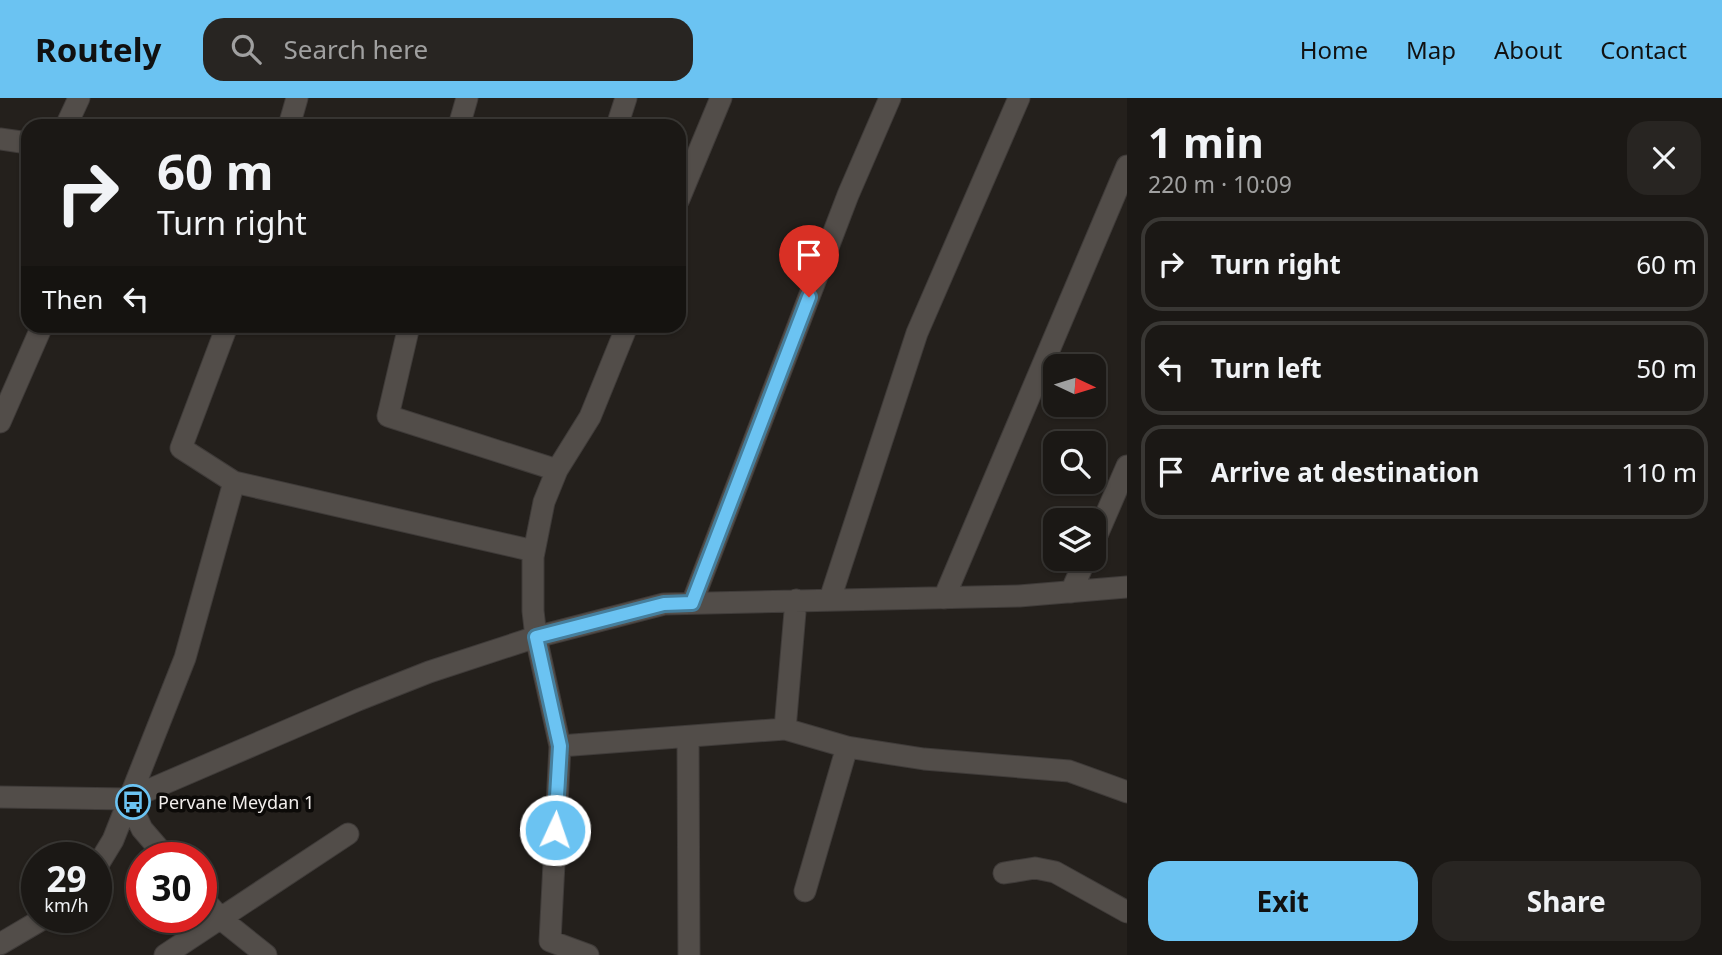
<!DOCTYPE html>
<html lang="en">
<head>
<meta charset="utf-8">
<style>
  :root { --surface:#1b1815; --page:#282522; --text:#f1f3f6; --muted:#a0a0a0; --line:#393734; --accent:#6bc3f2 }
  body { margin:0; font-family:"Noto Sans",sans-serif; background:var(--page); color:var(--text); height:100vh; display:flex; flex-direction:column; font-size:26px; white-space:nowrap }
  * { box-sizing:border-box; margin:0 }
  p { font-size:23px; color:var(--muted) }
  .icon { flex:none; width:38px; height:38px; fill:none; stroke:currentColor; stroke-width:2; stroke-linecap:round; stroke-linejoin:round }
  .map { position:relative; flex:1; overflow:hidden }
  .drawer { display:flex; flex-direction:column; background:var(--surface); width:595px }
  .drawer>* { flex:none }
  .guide { position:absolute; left:21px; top:21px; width:665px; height:214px; border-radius:21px; box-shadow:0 2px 5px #0004,0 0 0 2px var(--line); background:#1b1815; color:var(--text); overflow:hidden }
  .needle { width:46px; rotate:94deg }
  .fabs { position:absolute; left:1043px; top:256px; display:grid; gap:14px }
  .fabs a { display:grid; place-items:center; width:63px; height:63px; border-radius:14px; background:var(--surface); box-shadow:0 2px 5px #0004,0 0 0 2px var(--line); font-size:35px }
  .speed { position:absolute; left:21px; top:744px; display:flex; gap:14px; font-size:35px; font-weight:700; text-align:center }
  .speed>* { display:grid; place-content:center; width:91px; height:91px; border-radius:50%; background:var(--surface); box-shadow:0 2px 5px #0004,0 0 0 2px var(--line); line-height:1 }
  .speed small { font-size:18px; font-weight:400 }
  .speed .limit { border:10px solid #d22; background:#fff; color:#111 }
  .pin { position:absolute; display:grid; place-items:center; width:60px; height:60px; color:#fff; margin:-72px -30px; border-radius:50% 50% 50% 0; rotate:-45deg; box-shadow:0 0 7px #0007 }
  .pin .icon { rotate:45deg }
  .me { position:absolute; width:77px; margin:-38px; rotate:3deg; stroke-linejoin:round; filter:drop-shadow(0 0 5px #0008) }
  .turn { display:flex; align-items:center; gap:24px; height:147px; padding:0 21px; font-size:32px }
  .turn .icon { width:91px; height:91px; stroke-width:2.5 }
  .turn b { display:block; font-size:49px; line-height:60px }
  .then { display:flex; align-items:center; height:66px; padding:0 21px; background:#0003; gap:14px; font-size:26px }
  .round { display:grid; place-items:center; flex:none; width:74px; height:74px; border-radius:21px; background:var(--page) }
  .overview { display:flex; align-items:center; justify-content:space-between; height:119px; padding:0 21px }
  h1 { font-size:42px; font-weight:700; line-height:52px }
  .button { display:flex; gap:14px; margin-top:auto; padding:14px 21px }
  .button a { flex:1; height:80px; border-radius:21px; background:var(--accent); color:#111; font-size:28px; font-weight:700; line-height:80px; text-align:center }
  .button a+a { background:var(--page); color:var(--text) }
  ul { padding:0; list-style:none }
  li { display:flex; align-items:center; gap:21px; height:94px; margin:0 14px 10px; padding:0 7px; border:4px solid var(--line); border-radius:21px }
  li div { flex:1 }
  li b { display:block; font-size:26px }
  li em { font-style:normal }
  header { display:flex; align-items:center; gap:42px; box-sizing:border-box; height:98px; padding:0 35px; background:var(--accent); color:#111 }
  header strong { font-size:33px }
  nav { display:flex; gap:38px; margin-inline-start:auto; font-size:24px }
  .search { width:490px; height:63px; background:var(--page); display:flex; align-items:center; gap:18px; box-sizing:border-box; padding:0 24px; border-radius:21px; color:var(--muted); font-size:26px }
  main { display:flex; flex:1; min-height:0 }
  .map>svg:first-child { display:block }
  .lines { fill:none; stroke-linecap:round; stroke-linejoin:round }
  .minor-casing { stroke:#3f3b39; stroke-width:23 }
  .minor { stroke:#524d49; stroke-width:21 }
  .route-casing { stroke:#467f9d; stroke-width:18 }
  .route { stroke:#6bc3f2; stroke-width:12 }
  .labels { text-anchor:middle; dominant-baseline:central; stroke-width:7; stroke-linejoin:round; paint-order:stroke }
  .poi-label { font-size:18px; fill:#f2eeec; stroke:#0c0a08; text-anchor:start }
</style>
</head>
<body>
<header>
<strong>Routely</strong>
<div class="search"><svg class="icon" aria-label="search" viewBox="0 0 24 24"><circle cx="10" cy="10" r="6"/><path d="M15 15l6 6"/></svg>Search here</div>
<nav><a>Home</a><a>Map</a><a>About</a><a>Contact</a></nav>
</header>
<main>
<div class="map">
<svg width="1127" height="857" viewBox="0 0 1127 857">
  <rect width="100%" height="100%" fill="#24201c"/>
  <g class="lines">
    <!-- minor casing -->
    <g class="minor-casing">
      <path id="minor" d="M66 28 79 0
        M289 28 297 0
        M459 28 467 0
        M617 28 626 0
        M0 41 28 45
        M679 101 721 0
        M227 228 181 350 234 384 534 453
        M409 228 388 318 557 372
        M0 324 42 228
        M1094 444 1127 368
        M1071 494 1086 460
        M944 500 1127 68
        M830 501 917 235 1019 0
        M692 505 848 97 890 0
        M785 631 796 502
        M688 639 689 857
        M560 648 785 631 847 649 924 661 1069 673 1127 694
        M0 699 128 701 358 602 429 574 536 539 664 506 1019 498 1127 489
        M128 701 142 731 167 760
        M96 770 113 742 185 560 234 384
        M1004 775 1035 770 1055 774 1127 814
        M805 793 847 649
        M201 798 221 821 266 857
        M0 846 46 819
        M165 857 348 736
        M588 857 550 843 560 648 536 539 533 513V459L544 404 557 372 590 319 627 228"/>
    </g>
    <!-- minor -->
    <use href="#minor" class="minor"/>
  </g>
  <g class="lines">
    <!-- route casing -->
    <g class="route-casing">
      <path id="route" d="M555 732 560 648 536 539 664 506 692 505 809 199"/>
    </g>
    <!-- route -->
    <use href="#route" class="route"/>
  </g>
  <!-- icons -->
  <defs>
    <g id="bus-ring" transform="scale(1.75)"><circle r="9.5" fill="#0c0a08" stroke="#6bc3f2" stroke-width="1.5"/><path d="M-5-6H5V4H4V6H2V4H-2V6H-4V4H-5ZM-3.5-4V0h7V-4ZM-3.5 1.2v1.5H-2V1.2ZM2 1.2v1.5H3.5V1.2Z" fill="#6bc3f2"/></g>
  </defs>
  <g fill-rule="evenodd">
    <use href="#bus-ring" x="133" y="704"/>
  </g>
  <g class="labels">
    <!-- poi labels -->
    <g class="poi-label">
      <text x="158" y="704">Pervane Meydan 1</text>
    </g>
  </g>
</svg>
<div class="fabs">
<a><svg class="needle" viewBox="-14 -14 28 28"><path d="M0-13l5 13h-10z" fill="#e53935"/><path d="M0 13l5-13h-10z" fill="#a0a0a0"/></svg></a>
<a><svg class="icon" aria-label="search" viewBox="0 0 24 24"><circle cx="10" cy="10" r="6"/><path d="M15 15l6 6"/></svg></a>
<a><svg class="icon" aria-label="layers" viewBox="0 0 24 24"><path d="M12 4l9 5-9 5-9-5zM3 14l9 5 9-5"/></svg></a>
</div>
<div class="speed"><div>29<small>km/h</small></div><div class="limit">30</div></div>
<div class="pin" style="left:809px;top:199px;background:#d93025"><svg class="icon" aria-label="arrive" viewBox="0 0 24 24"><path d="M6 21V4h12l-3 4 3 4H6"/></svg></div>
<svg class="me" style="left:555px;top:732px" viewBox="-20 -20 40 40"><circle r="17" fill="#6bc3f2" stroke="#fff" stroke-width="3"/><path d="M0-11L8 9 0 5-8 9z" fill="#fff"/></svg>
<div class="guide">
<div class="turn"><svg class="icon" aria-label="right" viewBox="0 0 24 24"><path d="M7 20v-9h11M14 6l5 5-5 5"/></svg><div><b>60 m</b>Turn right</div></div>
<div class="then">Then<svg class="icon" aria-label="left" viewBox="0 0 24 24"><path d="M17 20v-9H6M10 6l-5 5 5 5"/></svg></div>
</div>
</div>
<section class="drawer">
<div class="overview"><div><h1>1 min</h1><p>220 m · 10:09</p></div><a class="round"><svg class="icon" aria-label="close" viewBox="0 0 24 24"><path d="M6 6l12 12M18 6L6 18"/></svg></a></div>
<ul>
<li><svg class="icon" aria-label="right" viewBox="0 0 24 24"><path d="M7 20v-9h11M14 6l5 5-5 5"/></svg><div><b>Turn right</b></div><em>60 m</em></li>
<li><svg class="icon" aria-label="left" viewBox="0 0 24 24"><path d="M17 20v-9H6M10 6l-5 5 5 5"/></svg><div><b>Turn left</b></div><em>50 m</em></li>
<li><svg class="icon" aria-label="arrive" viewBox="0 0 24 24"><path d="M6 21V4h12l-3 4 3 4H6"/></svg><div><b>Arrive at destination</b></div><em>110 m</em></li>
</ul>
<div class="button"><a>Exit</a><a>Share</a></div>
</section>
</main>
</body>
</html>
